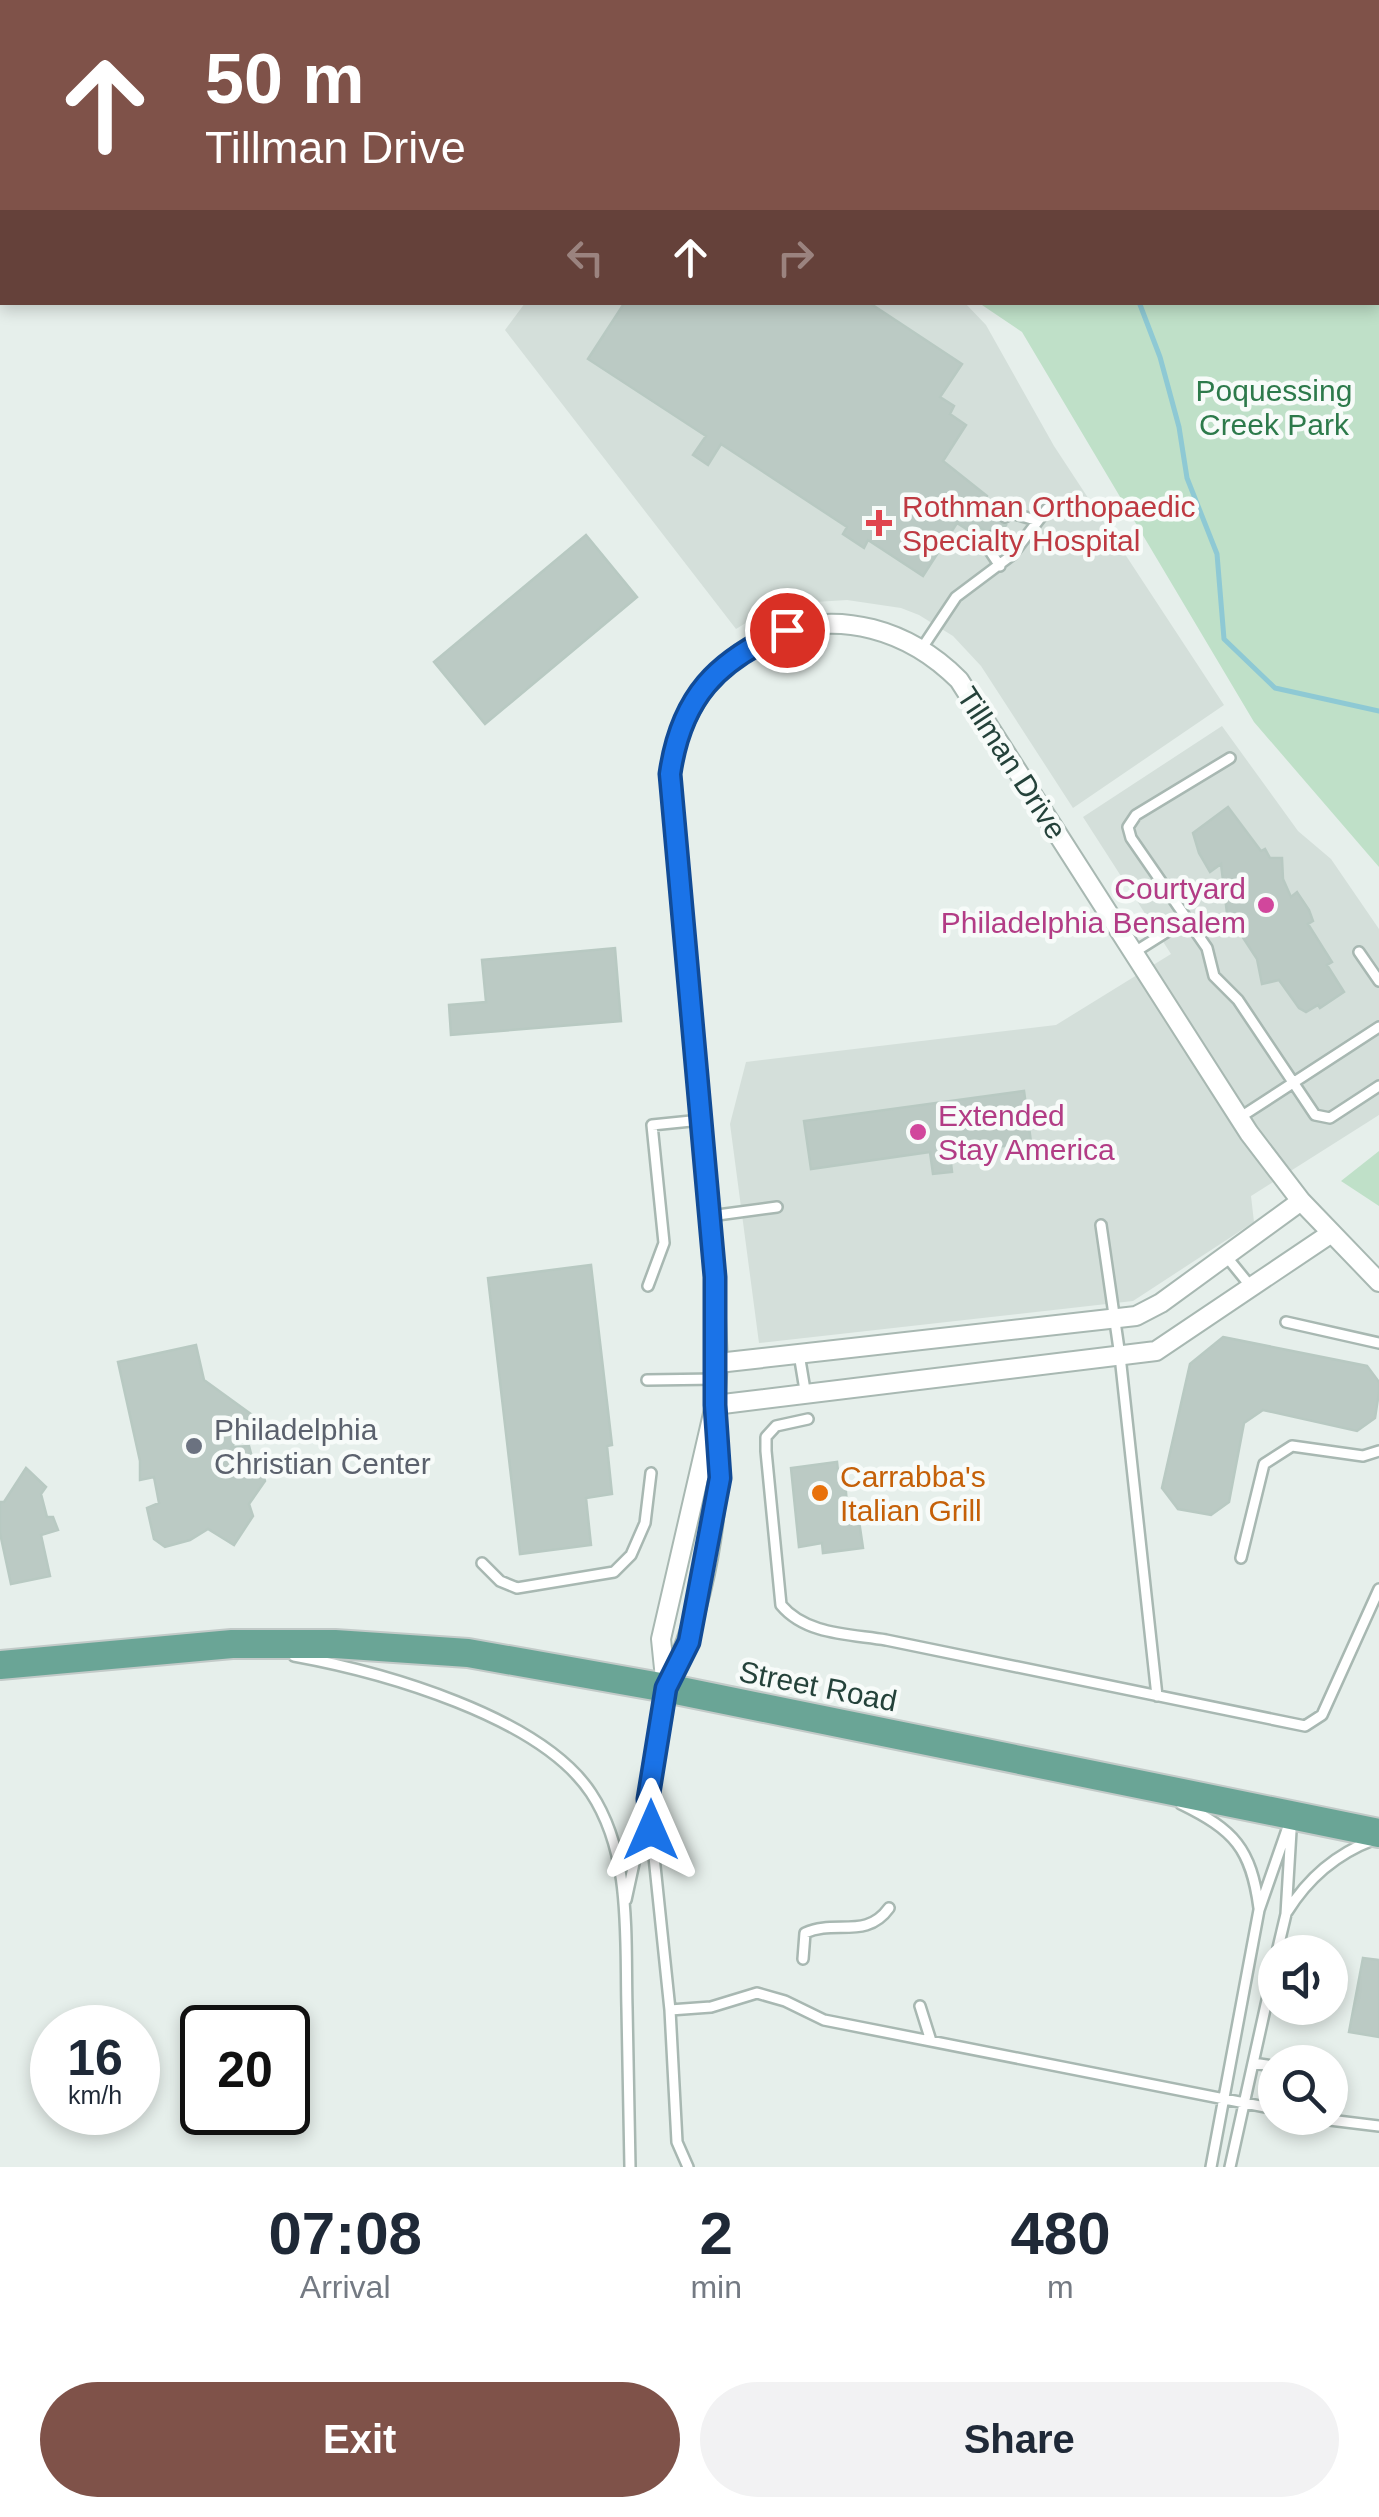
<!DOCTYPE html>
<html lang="en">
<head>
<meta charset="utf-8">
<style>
  :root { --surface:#fff; --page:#f2f2f3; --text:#1f2937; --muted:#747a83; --accent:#7f5249 }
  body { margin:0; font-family:Arial,sans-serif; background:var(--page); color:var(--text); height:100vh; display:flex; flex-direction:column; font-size:38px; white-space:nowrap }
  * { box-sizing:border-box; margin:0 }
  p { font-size:32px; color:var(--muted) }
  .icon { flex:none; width:55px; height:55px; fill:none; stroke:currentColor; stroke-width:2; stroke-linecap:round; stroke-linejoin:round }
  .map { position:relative; height:2167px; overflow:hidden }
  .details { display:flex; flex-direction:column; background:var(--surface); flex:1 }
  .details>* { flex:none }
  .top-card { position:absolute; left:0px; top:0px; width:1380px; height:305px; box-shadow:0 5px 15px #0003; background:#7f5249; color:#fff; overflow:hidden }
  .controls { position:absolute; left:1258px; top:1935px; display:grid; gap:20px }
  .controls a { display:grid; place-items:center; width:90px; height:90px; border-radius:50%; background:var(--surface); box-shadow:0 5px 15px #0003; font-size:50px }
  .speed { position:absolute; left:30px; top:2005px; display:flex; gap:20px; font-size:50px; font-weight:700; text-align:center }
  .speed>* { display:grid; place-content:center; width:130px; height:130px; border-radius:50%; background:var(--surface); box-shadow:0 5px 15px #0003; line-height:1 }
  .speed small { font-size:25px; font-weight:400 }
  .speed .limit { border:5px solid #111; border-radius:15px; background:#fff; color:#111 }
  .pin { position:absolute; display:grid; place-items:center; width:85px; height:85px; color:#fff; margin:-42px; border:5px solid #fff; border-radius:50%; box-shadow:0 2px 10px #0007 }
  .me { position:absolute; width:110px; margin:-55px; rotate:0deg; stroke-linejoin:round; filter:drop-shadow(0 0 8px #0008) }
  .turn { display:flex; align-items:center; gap:35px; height:210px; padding:0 40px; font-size:45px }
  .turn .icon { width:130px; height:130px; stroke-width:2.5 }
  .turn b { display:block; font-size:70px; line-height:85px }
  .lanes { display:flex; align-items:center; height:95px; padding:0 40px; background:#0003; justify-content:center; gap:50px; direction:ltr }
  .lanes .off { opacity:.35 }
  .eta { display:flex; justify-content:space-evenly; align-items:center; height:170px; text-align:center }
  .eta b { font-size:60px; font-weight:700; line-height:70px }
  .button { display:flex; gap:20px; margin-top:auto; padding:20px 40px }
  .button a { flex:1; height:115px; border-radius:60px; background:var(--accent); color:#fff; font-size:40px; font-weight:700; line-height:115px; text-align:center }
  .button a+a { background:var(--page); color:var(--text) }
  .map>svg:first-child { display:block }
  .built { fill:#d4dfda }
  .green { fill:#bfe0c8 }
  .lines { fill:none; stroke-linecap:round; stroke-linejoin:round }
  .stream { stroke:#8ec9d4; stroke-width:5 }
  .building { fill:#bbcac4; stroke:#b8c9c2; stroke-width:2.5 }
  .service-casing { stroke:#a8b8b2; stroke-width:14 }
  .minor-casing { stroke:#a8b8b2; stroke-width:22 }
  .primary-casing { stroke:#c2cac8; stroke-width:32 }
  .path { stroke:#86b3a5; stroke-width:4; stroke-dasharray:5 8; stroke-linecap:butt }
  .service { stroke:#fff; stroke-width:9 }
  .minor { stroke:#fff; stroke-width:18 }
  .primary { stroke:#6aa596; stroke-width:28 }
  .route-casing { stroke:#114b97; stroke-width:25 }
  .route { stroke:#1a73e8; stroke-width:18 }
  .health-dot { fill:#e0444e; stroke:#f7fbf9; stroke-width:4 }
  .hotel-dot { fill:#d1479c; stroke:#f7fbf9; stroke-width:4 }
  .worship-dot { fill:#6b7280; stroke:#f7fbf9; stroke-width:4 }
  .food-dot { fill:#e8710a; stroke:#f7fbf9; stroke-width:4 }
  .labels { text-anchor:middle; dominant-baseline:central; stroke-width:9; stroke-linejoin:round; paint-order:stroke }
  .park-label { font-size:30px; fill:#2d7a4b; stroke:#f7fbf9 }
  .health-label { font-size:30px; fill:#be3a42; stroke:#f7fbf9; text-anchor:start }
  .street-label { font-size:30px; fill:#24423a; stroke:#f7fbf9 }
  .hotel-label { font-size:30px; fill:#b23c85; stroke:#f7fbf9; text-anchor:end }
  .worship-label { font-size:30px; fill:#5b616d; stroke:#f7fbf9; text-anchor:start }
  .food-label { font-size:30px; fill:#c56008; stroke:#f7fbf9; text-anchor:start }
</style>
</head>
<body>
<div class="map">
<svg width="1379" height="2167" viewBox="0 0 1379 2167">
  <rect width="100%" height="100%" fill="#e6efeb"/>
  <!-- built -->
  <path class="built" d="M525 303H965L986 325 1054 446 1224 705 1073 808 981 666 953 636 919 615 901 608 847 600 799 603 762 613 736 629 505 330Z
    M1222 726 1298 831 1331 859 1379 929V1115L1251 1196 1254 1222 1133 1301 759 1343 730 1124 746 1062 1056 1025 1171 954 1083 817Z"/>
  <!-- green -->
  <path class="green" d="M211 0H1244L1248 2H212Z
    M1378 97 1379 98V867L1254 722 1022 332 979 303 1378 302Z
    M1379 1151V1206L1341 1181Z"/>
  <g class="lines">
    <!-- stream -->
    <path class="stream" d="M666 0 672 2
      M1139 302 1160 357 1179 427 1187 478 1217 554 1224 639 1275 688 1379 711"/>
  </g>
  <!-- building -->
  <path class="building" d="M625 302H868L962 364 940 397 954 406 950 414 966 425 943 461 987 496 985 503 998 513 999 522 1006 525 1001 532 994 528 987 532 973 523 968 530 957 523 923 576 868 540 864 548 843 534 847 527 721 444 708 465 693 455 706 436 588 359Z
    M586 535 637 597 485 724 434 662Z
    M1228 807 1261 851 1265 849 1270 858H1282L1283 879 1291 897 1297 892 1309 910 1313 921 1308 924 1332 962 1327 965 1344 992 1320 1008 1318 1005 1306 1012 1299 1008 1279 980 1262 984 1257 959 1227 913 1221 864 1210 872 1199 853 1193 833Z
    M615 948 621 1021 451 1035 449 1005 486 1002 482 960Z
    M1024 1091 1031 1142 950 1154 952 1172 933 1174 930 1152 811 1169 804 1121Z
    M591 1265 612 1445 607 1446 612 1494 586 1498 591 1545 520 1554 488 1278Z
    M1223 1337 1367 1366 1379 1382V1392L1375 1418 1357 1431 1263 1410 1244 1423 1229 1502 1211 1515 1178 1509 1162 1488 1190 1364Z
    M196 1345 204 1380 251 1414 232 1447 249 1446 252 1457 261 1464 265 1481 249 1504 253 1516 234 1545 208 1529 190 1540 165 1547 154 1539 147 1508 159 1503 154 1477 140 1480V1461L118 1362Z
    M837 1462 838 1471 844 1470 848 1515 858 1514 863 1548 823 1553 822 1543 799 1547 791 1468Z
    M26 1468 46 1487 41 1494 47 1517H53L58 1530 41 1535 50 1576 11 1584 0 1533V1502H4Z
    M1363 1958 1379 1960V2037L1349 2032Z"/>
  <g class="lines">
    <!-- service casing -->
    <g class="service-casing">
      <path id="service" d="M1307 0V2
        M1349 0 1350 2
        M1378 67 1379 69
        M1005 517 1012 513 1035 520
        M994 536 988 548 1000 566
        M922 648 956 597 1012 555 1047 509
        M1230 758 1136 815 1128 827 1131 838 1207 948 1214 976 1238 1000 1315 1115 1330 1118 1379 1086
        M1359 952 1379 981
        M1133 953 1187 919
        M1239 1118 1379 1027
        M710 1216 777 1207
        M1101 1225 1120 1356 1157 1696
        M1226 1256 1252 1288
        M648 1286 664 1243 652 1125 701 1120
        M1286 1322 1379 1343
        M799 1354 806 1396
        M647 1380 717 1379
        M808 1419 776 1426 766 1437V1451L781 1605C806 1635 850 1634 886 1640L1305 1726 1322 1715 1379 1589
        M1241 1558 1264 1464 1292 1446 1363 1456 1379 1451
        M482 1563 500 1581 517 1588 614 1572 631 1555 645 1523 651 1473
        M294 1656C382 1672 540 1716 591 1793 632 1855 625 1937 627 2008 628 2061 629 2114 630 2167
        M648 1799 670 2010 677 2142 688 2167
        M1181 1804C1234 1830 1251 1848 1259 1908
        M626 1900 648 1799 665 1694
        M1287 1912C1308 1878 1336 1854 1373 1840
        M1277 1952 1286 1914 1291 1831
        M803 1959 805 1933C835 1919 866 1940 889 1908
        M920 2006 931 2041
        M670 2010 711 2007 757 1993 785 2001 824 2020 1275 2109
        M1253 2063 1273 2066
        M1313 2118 1379 2126
        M1211 2167 1259 1910 1291 1818
        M1230 2167 1275 1964"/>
    </g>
    <!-- minor casing -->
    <g class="minor-casing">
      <path id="minor" d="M718 1363 1136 1316 1161 1303 1301 1201
        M715 1405 1156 1351 1330 1234
        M667 1686C705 1609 723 1507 716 1421
        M666 1688 661 1639 715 1405 718 1363 713 1251 670 774C693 625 853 574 959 680L1249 1133 1301 1201 1379 1282"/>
    </g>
    <!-- primary casing -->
    <g class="primary-casing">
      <path id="primary" d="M0 1665 232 1644H335L468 1653 666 1688 1379 1833"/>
    </g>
    <!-- path -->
    <path class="path" d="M1187 0 1190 2
      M1378 132 1379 133"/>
    <!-- service -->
    <use href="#service" class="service"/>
    <!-- minor -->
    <use href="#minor" class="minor"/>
    <!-- primary -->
    <use href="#primary" class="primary"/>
  </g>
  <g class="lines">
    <!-- route casing -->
    <g class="route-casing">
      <path id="route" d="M651 1830 648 1799 666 1688 689 1642 720 1478 715 1405V1277L670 774C681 697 717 660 787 630"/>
    </g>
    <!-- route -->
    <use href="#route" class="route"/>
  </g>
  <!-- markers -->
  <path class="health-dot" d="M874 508h10v10h10v10h-10v10h-10v-10h-10v-10h10z"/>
  <g class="hotel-dot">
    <circle cx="1266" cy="905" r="10"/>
    <circle cx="918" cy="1132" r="10"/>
  </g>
  <circle class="worship-dot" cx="194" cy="1446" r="10"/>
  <circle class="food-dot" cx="820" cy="1493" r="10"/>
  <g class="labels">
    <!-- park labels -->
    <g class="park-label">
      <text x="1274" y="390">Poquessing<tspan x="1274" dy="34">Creek Park</tspan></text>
    </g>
    <!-- health labels -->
    <g class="health-label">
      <text x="902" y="506">Rothman Orthopaedic<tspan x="902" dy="34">Specialty Hospital</tspan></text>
    </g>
    <!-- street labels -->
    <g class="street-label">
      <text transform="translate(1012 763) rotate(57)">Tillman Drive</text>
      <text transform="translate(818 1686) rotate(11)">Street Road</text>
    </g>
    <!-- hotel labels -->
    <g class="hotel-label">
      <text x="1246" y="888">Courtyard<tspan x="1246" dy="34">Philadelphia Bensalem</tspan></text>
      <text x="938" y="1115" text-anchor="start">Extended<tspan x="938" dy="34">Stay America</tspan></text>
    </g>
    <!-- worship labels -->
    <g class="worship-label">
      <text x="214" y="1429">Philadelphia<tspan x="214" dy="34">Christian Center</tspan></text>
    </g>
    <!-- food labels -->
    <g class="food-label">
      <text x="840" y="1476">Carrabba's<tspan x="840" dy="34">Italian Grill</tspan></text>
    </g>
  </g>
</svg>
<div class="controls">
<a><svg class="icon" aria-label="sound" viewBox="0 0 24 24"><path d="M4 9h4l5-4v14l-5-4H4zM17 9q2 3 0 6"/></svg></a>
<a><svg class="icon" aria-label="search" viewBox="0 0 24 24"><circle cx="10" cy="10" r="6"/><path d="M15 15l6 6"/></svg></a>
</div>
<div class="speed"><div>16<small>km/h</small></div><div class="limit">20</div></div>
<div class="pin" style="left:787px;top:630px;background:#d93025"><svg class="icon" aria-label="arrive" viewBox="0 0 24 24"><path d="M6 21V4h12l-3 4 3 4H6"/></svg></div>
<svg class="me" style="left:651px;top:1830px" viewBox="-20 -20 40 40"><path d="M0-17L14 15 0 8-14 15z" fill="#1a73e8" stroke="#fff" stroke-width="4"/></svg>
<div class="top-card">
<div class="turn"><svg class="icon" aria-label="ahead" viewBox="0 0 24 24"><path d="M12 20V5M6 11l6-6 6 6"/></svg><div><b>50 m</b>Tillman Drive</div></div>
<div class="lanes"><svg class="icon off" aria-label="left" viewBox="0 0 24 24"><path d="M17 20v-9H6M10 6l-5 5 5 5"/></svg><svg class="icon" aria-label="ahead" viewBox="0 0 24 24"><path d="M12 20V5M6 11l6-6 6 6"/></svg><svg class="icon off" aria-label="right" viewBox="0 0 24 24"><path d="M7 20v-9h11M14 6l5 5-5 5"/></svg></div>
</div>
</div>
<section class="details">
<div class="eta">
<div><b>07:08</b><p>Arrival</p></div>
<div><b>2</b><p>min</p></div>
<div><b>480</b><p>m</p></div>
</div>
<div class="button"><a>Exit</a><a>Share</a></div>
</section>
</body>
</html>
